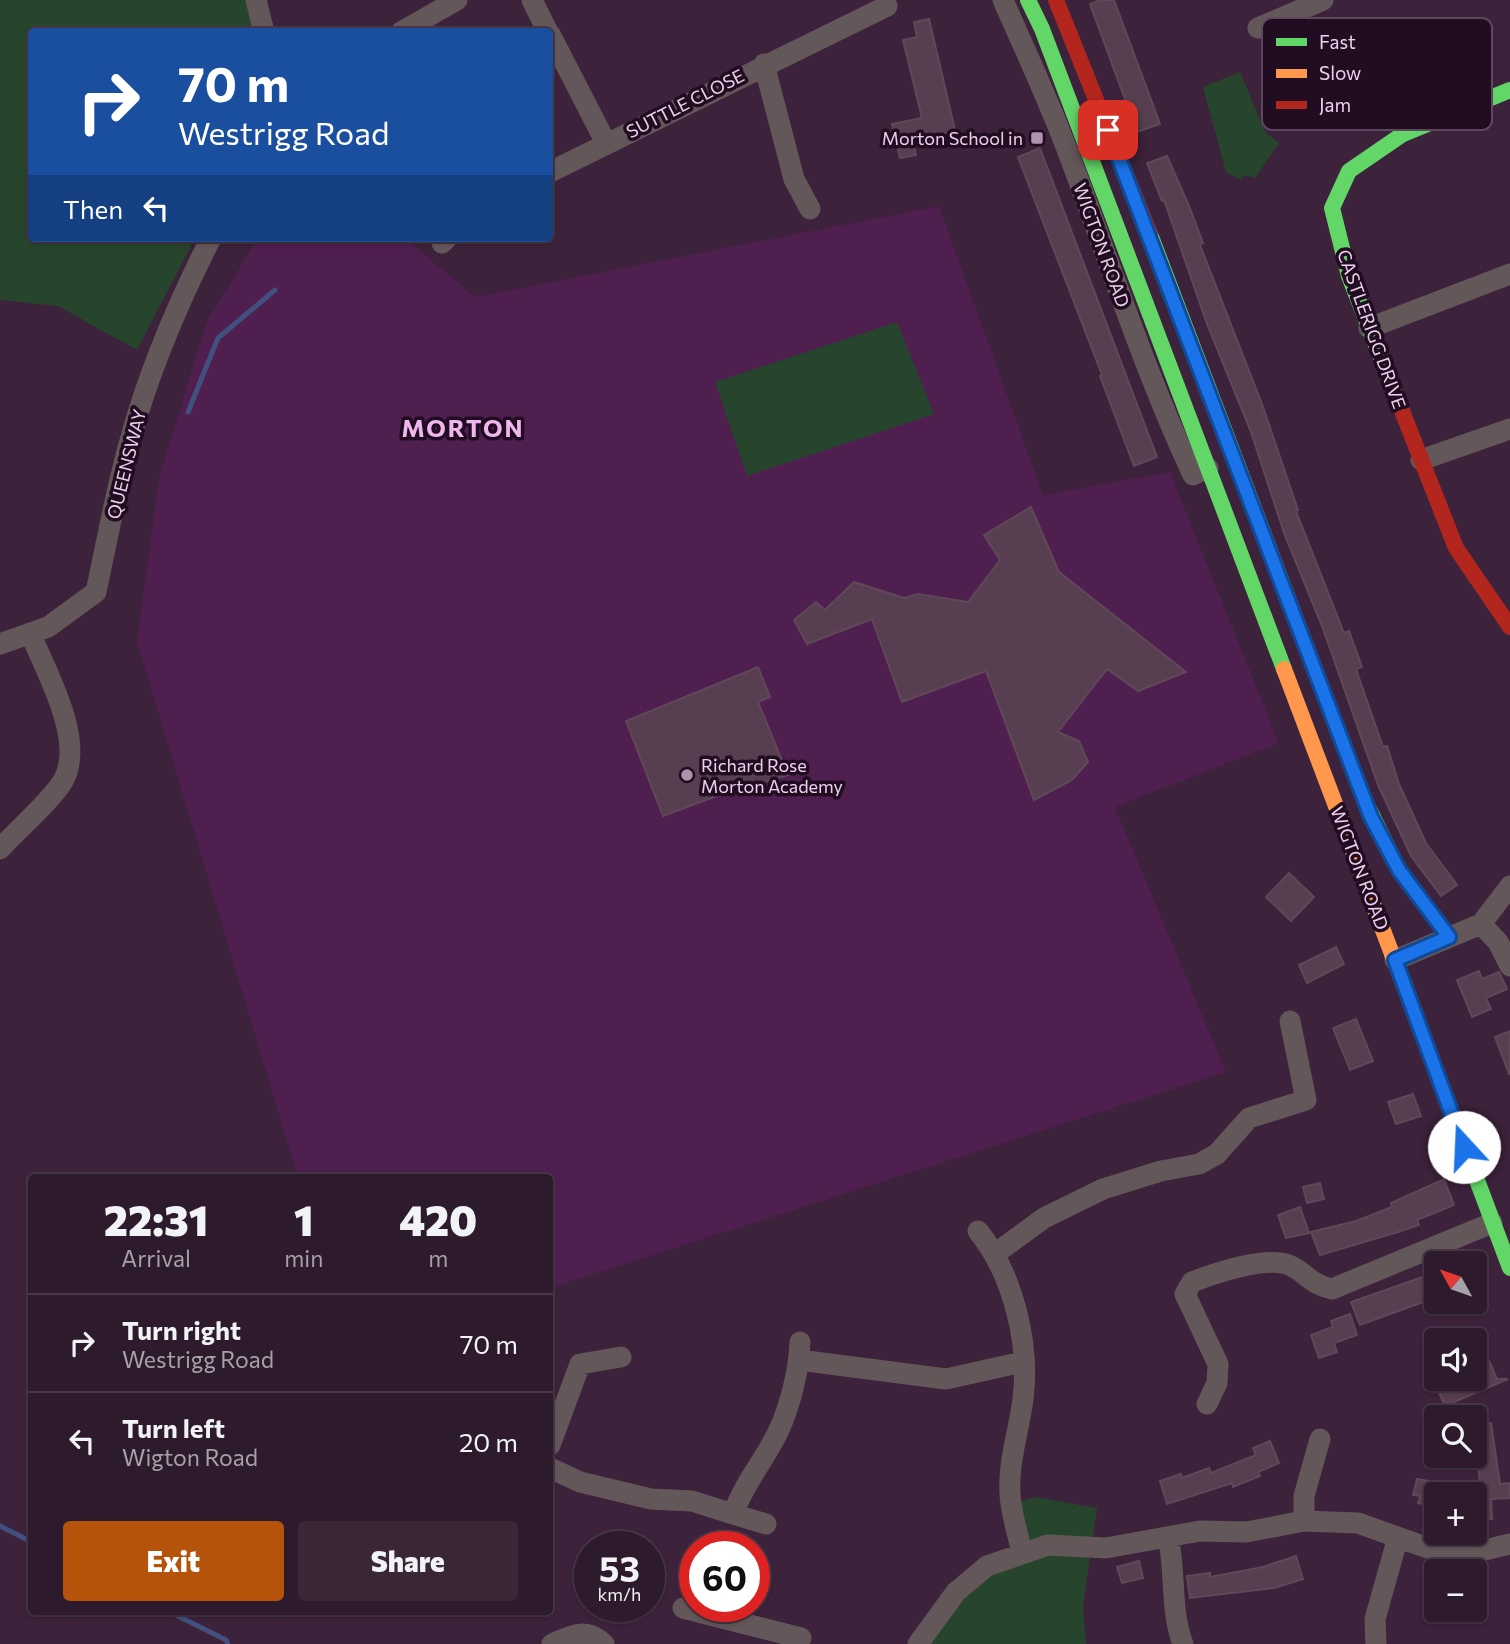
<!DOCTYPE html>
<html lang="en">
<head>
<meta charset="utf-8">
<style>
  :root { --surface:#2d1a2c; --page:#392738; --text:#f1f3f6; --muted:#a7a1a9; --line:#483848; --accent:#b45309 }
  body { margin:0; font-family:Commissioner,sans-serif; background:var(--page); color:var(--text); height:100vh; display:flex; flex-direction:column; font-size:26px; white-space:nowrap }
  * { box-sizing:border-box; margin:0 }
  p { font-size:23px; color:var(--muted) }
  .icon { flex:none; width:38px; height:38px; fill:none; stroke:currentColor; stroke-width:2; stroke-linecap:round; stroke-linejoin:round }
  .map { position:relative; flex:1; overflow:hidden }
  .sheet { position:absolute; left:28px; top:1174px; width:525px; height:441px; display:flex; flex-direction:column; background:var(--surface); border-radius:7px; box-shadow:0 2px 5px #0004,0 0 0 2px var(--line) }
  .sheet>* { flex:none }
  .hud { position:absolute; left:28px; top:28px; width:525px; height:214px; border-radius:7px; box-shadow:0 2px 5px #0004,0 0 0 2px var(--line); background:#1a4fa0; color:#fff; overflow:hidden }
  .needle { width:46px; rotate:310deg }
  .controls { position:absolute; left:1424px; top:1251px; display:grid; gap:14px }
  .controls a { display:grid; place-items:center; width:63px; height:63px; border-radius:7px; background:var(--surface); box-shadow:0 2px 5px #0004,0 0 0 2px var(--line); font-size:35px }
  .speed { position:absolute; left:574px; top:1531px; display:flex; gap:14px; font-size:35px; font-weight:700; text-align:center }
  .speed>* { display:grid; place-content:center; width:91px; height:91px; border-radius:50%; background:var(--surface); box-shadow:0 2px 5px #0004,0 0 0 2px var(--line); line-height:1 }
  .speed small { font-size:18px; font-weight:400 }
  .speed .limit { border:10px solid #d22; background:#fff; color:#111 }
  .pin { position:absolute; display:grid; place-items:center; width:60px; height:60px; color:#fff; margin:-30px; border-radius:14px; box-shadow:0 4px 10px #0006 }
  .me { position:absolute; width:77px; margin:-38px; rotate:340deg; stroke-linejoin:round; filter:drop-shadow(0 0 5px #0008) }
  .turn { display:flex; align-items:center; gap:24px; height:147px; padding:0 35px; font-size:32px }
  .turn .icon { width:91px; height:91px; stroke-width:2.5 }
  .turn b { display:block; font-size:49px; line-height:60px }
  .then { display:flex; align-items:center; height:66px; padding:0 35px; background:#0003; gap:14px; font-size:26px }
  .eta { display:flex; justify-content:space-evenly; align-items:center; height:119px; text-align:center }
  .eta b { font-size:42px; font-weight:800; line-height:49px }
  .primary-button { display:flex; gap:14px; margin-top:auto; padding:14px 35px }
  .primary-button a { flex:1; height:80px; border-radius:7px; background:var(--accent); color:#fff; font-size:28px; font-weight:800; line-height:80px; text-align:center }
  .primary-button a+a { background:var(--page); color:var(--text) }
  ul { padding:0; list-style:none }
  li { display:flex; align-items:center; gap:21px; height:98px; padding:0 35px; border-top:2px solid var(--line) }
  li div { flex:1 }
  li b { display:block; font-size:26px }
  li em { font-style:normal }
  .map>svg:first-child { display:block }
  .built { fill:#4f1f4f }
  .green { fill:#27452d }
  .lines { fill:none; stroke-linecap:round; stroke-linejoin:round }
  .stream { stroke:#41507e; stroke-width:5 }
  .building { fill:#573f51; stroke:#604859; stroke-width:2 }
  .street { stroke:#645759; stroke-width:21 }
  .fast { stroke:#63d668; stroke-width:16 }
  .slow { stroke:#ff974d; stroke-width:16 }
  .jam { stroke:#b3261e; stroke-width:16 }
  .route-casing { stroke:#114b97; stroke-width:18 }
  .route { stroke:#1a73e8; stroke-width:12 }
  .poi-dot { fill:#af93ad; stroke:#210d21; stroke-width:2.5 }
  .labels { text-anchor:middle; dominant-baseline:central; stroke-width:7; stroke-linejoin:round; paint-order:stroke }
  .street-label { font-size:18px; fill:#edd0eb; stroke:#210d21 }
  .poi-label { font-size:18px; fill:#edd0eb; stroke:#210d21; text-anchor:end }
  .district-label { font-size:24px; font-weight:bold; letter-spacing:2px; fill:#f0b7ee; stroke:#210d21 }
  .key { fill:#210d21; stroke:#5e485e; stroke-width:2 }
  .key-label { font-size:19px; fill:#edd0eb }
</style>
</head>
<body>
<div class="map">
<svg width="1510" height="1644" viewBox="0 0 1510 1644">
  <rect width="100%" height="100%" fill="#3c223a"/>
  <!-- built -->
  <path class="built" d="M939 206 1043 495 1170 472 1279 743 1115 807 1226 1072 550 1288V1178H298L137 642 159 478 206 323 258 238H405L475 297Z"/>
  <!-- green -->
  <path class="green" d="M0 0H249L256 31 32 32V238H195L137 350 58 306 0 300Z
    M1240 72 1265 132 1279 143 1255 178 1245 175 1241 180 1226 172 1203 87Z
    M897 322 934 414 747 476 715 382Z
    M1035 1497 1097 1508 1083 1606 1086 1644H924L959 1596 1024 1554 1014 1504Z"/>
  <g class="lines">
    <!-- stream -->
    <path class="stream" d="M188 412 218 338 275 290
      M0 1526 32 1542
      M170 1612 226 1640 228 1644"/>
  </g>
  <!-- building -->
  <path class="building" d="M1100 0H1114L1160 124 1137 132 1090 4Z
    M929 19 956 134 913 144 916 155 900 158 892 124 922 118 903 40 917 37 914 22Z
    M1040 148 1157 457 1134 466 1100 376 1102 375 1018 157Z
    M1167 156 1189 206 1203 243 1200 245 1262 404 1298 510 1296 511 1344 633 1349 631 1362 667 1356 669 1383 747 1387 746 1399 784 1426 843 1457 885 1441 896 1411 856 1378 785 1322 626 1284 533 1251 432 1207 324 1164 200 1162 201 1147 163Z
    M1031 507 1059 572 1186 672 1138 691 1107 669 1058 732 1079 741 1088 762 1072 780 1034 800 986 671 902 702 872 619 807 644 794 620 816 602 825 610 854 582 904 598 918 594 968 602 1000 560 984 535Z
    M758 667 770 697 758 702 788 775 722 794 663 816 626 721Z
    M1289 873 1314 897 1291 921 1266 897Z
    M1336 947 1344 964 1307 983 1299 965Z
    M1479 971 1482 979 1499 972 1507 989 1486 998 1491 1009 1472 1017 1457 980Z
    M1356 1019 1373 1061 1350 1070 1333 1028Z
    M1510 1031V1073L1509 1074 1495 1037Z
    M1413 1094 1421 1116 1396 1124 1388 1102Z
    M1444 1179 1454 1205 1417 1220 1419 1225 1398 1232 1320 1255 1311 1232 1356 1221 1392 1207 1391 1203Z
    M1320 1183 1324 1199 1307 1203 1303 1187Z
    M1300 1207 1309 1233 1286 1238 1278 1215Z
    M1437 1272V1297L1360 1325 1351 1302Z
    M1350 1314 1357 1335 1334 1343 1337 1352 1319 1358 1311 1335 1333 1327 1331 1321Z
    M1486 1354 1497 1379H1508L1445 1406 1435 1384 1448 1379H1475V1358Z
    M1491 1423 1500 1484 1510 1483V1498L1491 1499 1492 1519 1477 1520 1475 1485H1480L1475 1425Z
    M1270 1441 1279 1463 1258 1472 1260 1476 1233 1487 1232 1483 1167 1504 1160 1481 1181 1474 1182 1478 1209 1468 1211 1473 1256 1455 1253 1448Z
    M1417 1479 1464 1487V1494H1437V1507L1418 1503 1420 1496 1413 1495Z
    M1296 1556 1303 1579 1274 1588 1190 1598 1187 1576 1210 1573V1577L1263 1567Z
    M1139 1561 1143 1578 1122 1583 1117 1567Z"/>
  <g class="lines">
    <!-- street -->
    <path class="street" d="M256 0 264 32
      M532 0 548 32
      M1003 0C1025 50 1049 101 1068 152 1109 260 1144 370 1193 475L1208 468
      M1258 28 1323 0
      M401 32 457 0
      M550 34 606 143
      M764 64 794 179 810 209
      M550 172 887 6
      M442 243 447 238
      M1369 328 1510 274
      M1421 460 1510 429
      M0 644 48 627 96 592C107 541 116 490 130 441 149 370 178 303 211 238
      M0 849C17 830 51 801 63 781 86 741 46 671 30 633
      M1481 924 1498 942 1510 966
      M1395 960 1481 924 1510 886
      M978 1231C1013 1274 1030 1343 1023 1399 1019 1431 1008 1461 1010 1494 1011 1514 1018 1534 1022 1553
      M996 1253 1044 1218 1103 1189 1161 1171 1199 1164 1217 1154 1249 1118 1306 1100 1290 1021
      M799 1360 946 1379 1022 1362
      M1207 1404 1217 1383 1218 1364 1185 1294 1192 1282C1215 1273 1266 1256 1289 1265 1306 1272 1309 1284 1332 1289L1492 1223
      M550 1445 580 1364 621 1357
      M550 1468 580 1482 651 1499 692 1501 733 1514C744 1483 764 1461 778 1432 790 1407 799 1370 800 1342
      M733 1514 766 1524
      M1304 1521V1496L1320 1439
      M1168 1537C1176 1572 1170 1610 1183 1644
      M683 1608 801 1638
      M552 1644C572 1635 586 1627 604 1644
      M918 1644 956 1592 987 1566 1048 1545 1106 1548 1200 1531 1246 1532 1304 1521 1358 1523 1428 1548 1476 1552 1510 1544
      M1376 1644 1375 1619 1398 1537"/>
    <!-- fast -->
    <path class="fast" d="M1028 0 1042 29 1284 669
      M1150 234 1263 532
      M1391 383 1349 276 1332 208 1349 171 1403 134 1510 90
      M1364 799 1399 870 1449 937
      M1392 954 1510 1268"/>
    <!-- slow -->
    <path class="slow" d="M1263 532 1364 799
      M1284 669 1392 954"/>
    <!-- jam -->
    <path class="jam" d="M1056 0 1150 234
      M1391 383 1456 548 1510 627"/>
  </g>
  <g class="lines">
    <!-- route casing -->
    <g class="route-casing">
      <path id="route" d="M1108 130 1371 817 1399 870 1449 937 1395 960 1464 1147"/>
    </g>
    <!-- route -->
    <use href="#route" class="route"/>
  </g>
  <!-- markers -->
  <g class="poi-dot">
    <rect x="1030" y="131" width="14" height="14" rx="3.5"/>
    <circle cx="687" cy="775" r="7"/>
  </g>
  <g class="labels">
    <!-- street labels -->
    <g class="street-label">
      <text transform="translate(685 103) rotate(-27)">SUTTLE CLOSE</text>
      <text transform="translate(1102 245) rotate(70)">WIGTON ROAD</text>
      <text transform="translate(1372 329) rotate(70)">CASTLERIGG DRIVE</text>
      <text transform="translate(126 464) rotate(-76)">QUEENSWAY</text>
      <text transform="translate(1360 868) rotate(69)">WIGTON ROAD</text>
    </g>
    <!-- poi labels -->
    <g class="poi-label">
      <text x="1023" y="138">Morton School in</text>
      <text x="701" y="765" text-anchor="start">Richard Rose<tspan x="701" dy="21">Morton Academy</tspan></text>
    </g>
    <!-- district labels -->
    <g class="district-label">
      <text x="463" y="427">MORTON</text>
    </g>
  </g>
  <!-- legend -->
  <rect x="1262" y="18" width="230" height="112" rx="10" class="key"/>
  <rect x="1276" y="38" width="31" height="8" fill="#63d668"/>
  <rect x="1276" y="69" width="31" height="9" fill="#ff974d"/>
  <rect x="1276" y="101" width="31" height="8" fill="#b3261e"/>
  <g class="key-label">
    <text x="1319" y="49">Fast</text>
    <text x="1319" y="80">Slow</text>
    <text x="1319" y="112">Jam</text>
  </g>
</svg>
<div class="controls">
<a><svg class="needle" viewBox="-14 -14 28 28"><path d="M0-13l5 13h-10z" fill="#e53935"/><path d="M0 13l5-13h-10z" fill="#a7a1a9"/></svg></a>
<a><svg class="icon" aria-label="sound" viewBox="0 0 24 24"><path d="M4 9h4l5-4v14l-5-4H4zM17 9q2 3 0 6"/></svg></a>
<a><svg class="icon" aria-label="search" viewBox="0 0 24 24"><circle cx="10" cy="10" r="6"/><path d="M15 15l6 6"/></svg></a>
<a>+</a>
<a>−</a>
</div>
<div class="speed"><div>53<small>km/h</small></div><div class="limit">60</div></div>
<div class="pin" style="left:1108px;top:130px;background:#d93025"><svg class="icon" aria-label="arrive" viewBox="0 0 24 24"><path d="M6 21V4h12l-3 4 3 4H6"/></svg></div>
<svg class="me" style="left:1464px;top:1147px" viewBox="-20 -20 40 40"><circle r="19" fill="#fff"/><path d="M0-13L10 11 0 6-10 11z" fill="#1a73e8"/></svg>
<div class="hud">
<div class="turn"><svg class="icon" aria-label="right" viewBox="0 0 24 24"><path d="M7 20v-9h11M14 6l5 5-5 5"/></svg><div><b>70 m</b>Westrigg Road</div></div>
<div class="then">Then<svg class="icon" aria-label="left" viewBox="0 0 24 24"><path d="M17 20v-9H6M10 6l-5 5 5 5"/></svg></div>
</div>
<section class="sheet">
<div class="eta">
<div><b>22:31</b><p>Arrival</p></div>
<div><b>1</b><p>min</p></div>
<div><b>420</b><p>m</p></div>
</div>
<ul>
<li><svg class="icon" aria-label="right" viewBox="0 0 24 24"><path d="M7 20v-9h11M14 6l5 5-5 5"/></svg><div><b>Turn right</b><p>Westrigg Road</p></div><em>70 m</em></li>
<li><svg class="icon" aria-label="left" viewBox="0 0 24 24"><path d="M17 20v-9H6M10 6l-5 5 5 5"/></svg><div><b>Turn left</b><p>Wigton Road</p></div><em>20 m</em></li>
</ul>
<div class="primary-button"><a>Exit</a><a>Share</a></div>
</section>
</div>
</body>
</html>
